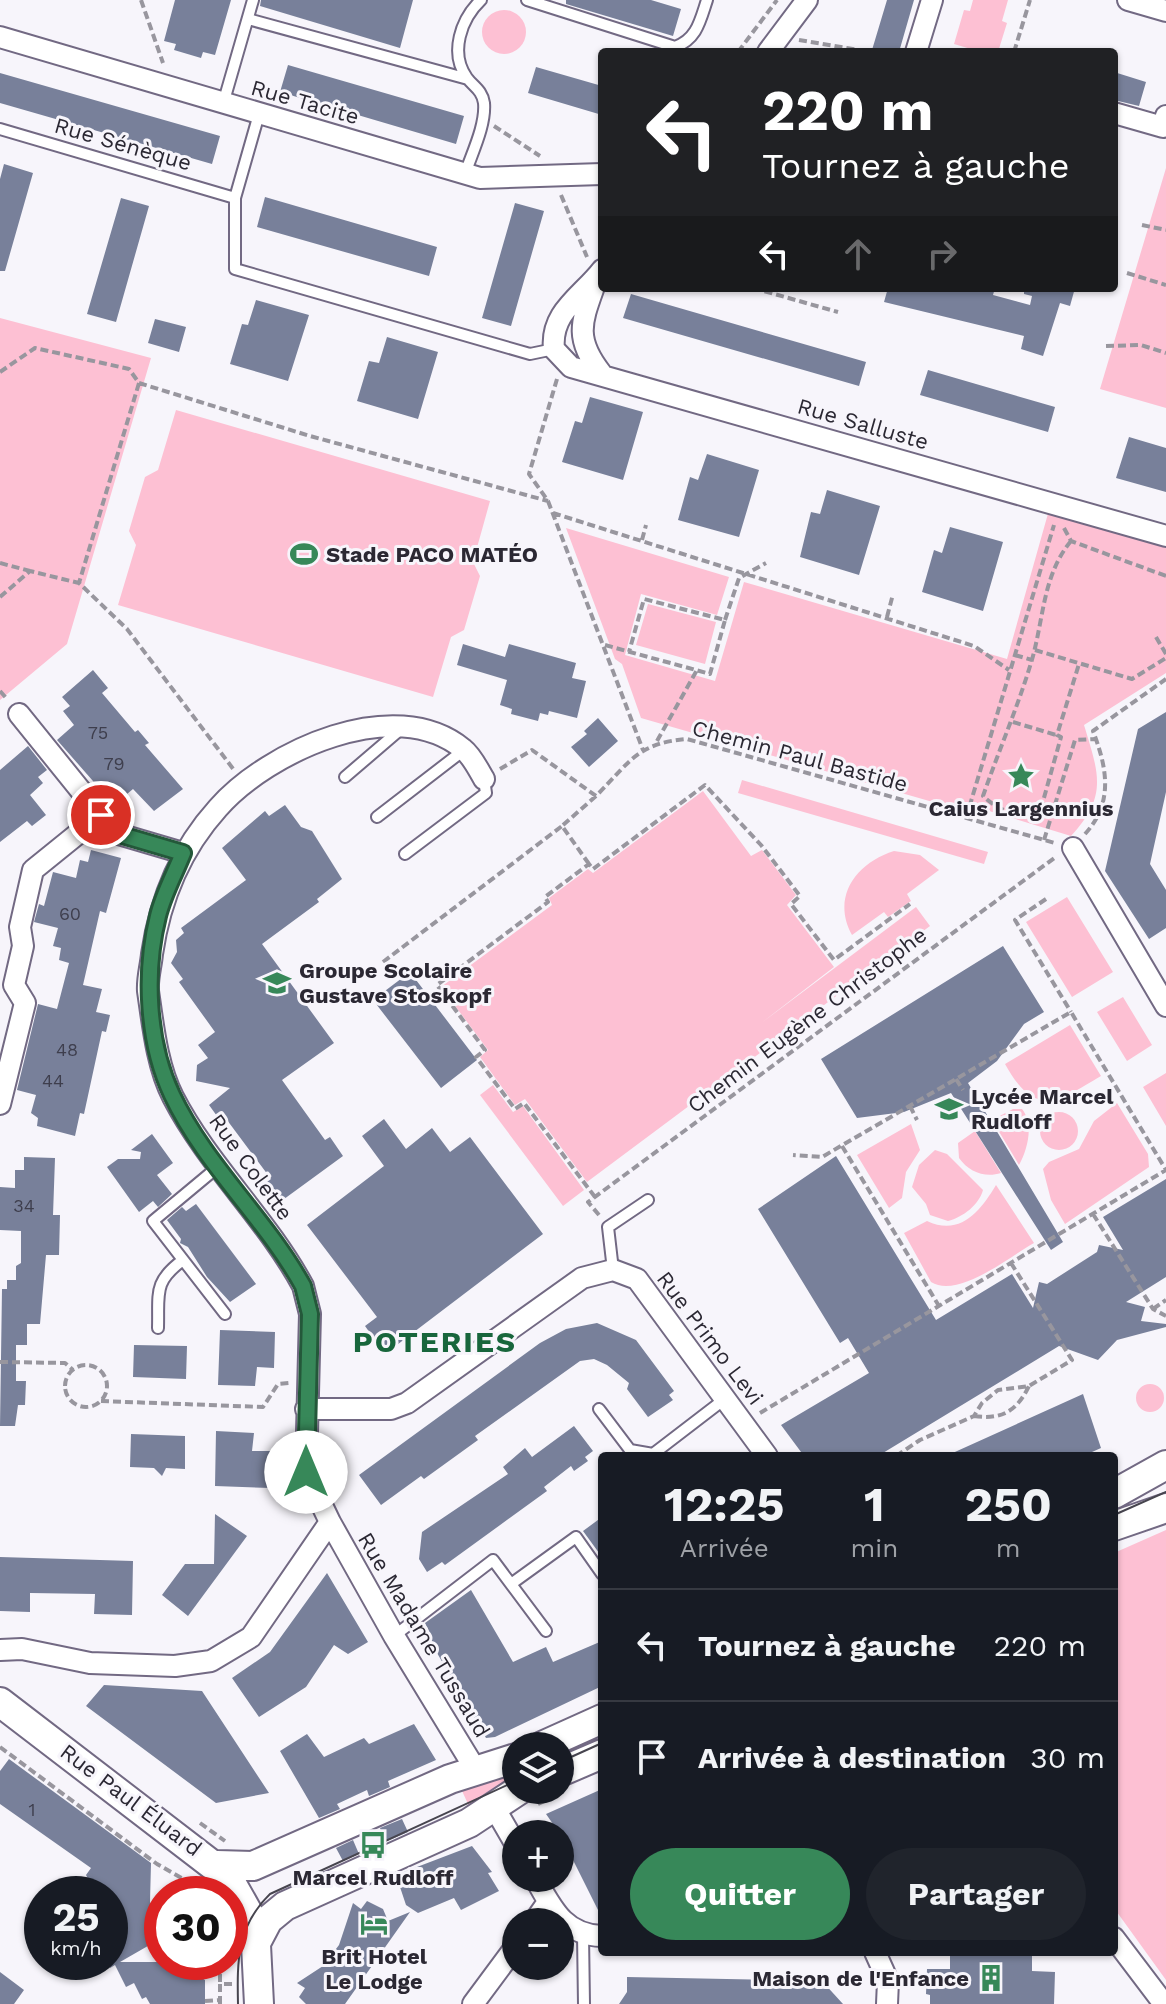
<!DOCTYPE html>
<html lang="fr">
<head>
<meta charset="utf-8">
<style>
  :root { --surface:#171b24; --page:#20242c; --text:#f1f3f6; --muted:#9ea1a6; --line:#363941; --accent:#378859 }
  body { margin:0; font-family:"Work Sans",sans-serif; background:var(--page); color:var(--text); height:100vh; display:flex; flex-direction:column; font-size:30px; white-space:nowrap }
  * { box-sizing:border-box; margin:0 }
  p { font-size:26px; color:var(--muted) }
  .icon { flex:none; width:44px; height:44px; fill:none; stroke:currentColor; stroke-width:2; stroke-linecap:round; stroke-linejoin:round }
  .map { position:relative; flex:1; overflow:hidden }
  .sheet { position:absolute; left:598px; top:1452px; width:520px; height:504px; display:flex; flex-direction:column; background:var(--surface); border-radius:8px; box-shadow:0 2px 6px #0004 }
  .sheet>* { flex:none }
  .hud { position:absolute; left:598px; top:48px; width:520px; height:244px; border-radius:8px; box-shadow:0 2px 6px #0004; background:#202124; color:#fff; overflow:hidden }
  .fabs { position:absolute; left:502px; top:1732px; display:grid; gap:16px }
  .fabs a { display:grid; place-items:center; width:72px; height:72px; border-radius:50%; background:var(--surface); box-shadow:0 2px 6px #0004; font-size:40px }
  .speed { position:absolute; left:24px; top:1876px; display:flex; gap:16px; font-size:40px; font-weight:700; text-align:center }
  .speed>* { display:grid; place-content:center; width:104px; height:104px; border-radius:50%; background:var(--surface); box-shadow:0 2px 6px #0004; line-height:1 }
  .speed small { font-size:20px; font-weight:400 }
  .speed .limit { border:12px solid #d22; background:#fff; color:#111 }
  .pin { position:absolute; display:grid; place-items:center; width:68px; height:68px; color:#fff; margin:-34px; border:4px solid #fff; border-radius:50%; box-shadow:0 2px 8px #0007 }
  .me { position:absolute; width:88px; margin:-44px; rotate:0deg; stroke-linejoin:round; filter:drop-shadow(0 0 6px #0008) }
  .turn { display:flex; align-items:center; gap:28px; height:168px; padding:0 32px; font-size:36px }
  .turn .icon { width:104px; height:104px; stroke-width:2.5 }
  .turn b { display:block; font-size:56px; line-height:68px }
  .lanes { display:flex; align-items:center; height:76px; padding:0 32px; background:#0003; justify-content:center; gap:40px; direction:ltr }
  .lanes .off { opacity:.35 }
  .eta { display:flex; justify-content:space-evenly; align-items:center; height:136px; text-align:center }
  .eta b { font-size:48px; font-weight:700; line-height:56px }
  .cta { display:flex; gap:16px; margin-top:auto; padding:16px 32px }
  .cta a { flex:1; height:92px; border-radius:48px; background:var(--accent); color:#fff; font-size:32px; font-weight:700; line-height:92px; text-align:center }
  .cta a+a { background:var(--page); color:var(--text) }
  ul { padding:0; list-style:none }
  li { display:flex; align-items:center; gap:24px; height:112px; padding:0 32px; border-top:2px solid var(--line) }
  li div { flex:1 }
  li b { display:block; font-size:30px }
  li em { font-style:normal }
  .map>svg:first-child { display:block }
  .green { fill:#fdc0d3 }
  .building { fill:#78809a }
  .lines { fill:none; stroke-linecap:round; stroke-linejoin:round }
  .lane-casing { stroke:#726983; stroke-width:14 }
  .street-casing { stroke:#726983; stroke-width:24 }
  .secondary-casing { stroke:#726983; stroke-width:32 }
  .path { stroke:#98969e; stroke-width:4; stroke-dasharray:8 4; stroke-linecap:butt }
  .lane { stroke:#fff; stroke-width:10 }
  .street { stroke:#fff; stroke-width:20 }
  .secondary { stroke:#fff; stroke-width:28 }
  .tram { stroke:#47454f; stroke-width:2 }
  .route-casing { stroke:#24583a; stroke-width:20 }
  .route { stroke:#378859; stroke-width:14 }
  .labels { text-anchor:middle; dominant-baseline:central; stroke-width:6; stroke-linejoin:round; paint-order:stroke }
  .number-label { font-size:18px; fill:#3e3e4d }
  .street-label { font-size:22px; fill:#2b2833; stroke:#f7f5fb }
  .poi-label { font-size:22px; font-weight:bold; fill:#2b2833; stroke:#f7f5fb; text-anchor:start }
  .district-label { font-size:30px; font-weight:bold; letter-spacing:2px; fill:#18663c; stroke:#f7f5fb }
</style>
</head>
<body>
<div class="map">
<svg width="1166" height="2004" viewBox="0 0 1166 2004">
  <rect width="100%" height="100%" fill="#f7f5fb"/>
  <!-- green -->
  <path class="green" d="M973 0H1008L1002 21 1007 23 998 52H981L954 44 964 10 970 11Z
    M482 32a22 22 0 1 1 44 0a22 22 0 1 1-44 0Z
    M1166 168V408L1100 389Z
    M0 318 151 358 67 644 0 700Z
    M176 410 490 501 473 562 480 576 464 630 451 637 433 697 118 605 136 545 129 531 145 477 158 470Z
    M1051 503 1166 536V673L1084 725C1099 774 1108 796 1071 836L966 804 964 811 641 718 622 664 615 659 566 528 729 577 717 615 641 594 625 655 715 681 744 582 1007 659Z
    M648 604 716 622 705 664 636 645Z
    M742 780 988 852 984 864 738 793Z
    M703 791 751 856 762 850 796 895 787 905 834 967 760 1024 916 907 930 926 587 1182 525 1099 515 1105 480 1057 488 1050 441 987 552 905 549 898 588 869 593 873Z
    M894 851 920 855 939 870 907 894 911 901 888 917 884 912 852 935C831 897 856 863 894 851Z
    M1067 897 1113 972 1072 997 1026 922Z
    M1123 997 1152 1045 1127 1061 1097 1012Z
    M1070 1025 1101 1076C1056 1103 1035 1118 1005 1064Z
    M1166 1073V1126L1143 1087Z
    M493 1085 513 1112 523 1106 584 1190 563 1206 480 1095Z
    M1117 1103 1148 1154 1149 1167 1065 1224 1051 1200 1043 1169 1049 1162 1079 1149 1094 1121Z
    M1013 1109H1022C1034 1124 1028 1149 1019 1165L992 1120Z
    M1040 1131a19 19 0 1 1 38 0a19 19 0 1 1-38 0Z
    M911 1124 920 1150 906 1172 902 1198 889 1208 857 1155Z
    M975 1131 1001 1173C985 1178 969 1172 959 1158L958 1143Z
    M935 1150 947 1154 983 1190C979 1205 963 1217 948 1221L930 1215 926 1204 912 1187 919 1165Z
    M996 1185 1034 1243C1009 1257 958 1299 931 1282L904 1233 927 1221C961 1237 981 1210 996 1185Z
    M1136 1398a14 14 0 1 1 28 0a14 14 0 1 1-28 0Z
    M1166 1530V1980L1114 1908V1553Z
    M516 1763V1789L473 1815 458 1782Z"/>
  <!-- building -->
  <path class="building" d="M175 0H231L215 55 203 52 201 58 174 50 176 44 164 41Z
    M261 0H413L400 48 260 6Z
    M566 0H651L681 9 673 36 566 4Z
    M887 0H914L899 52 872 50Z
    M288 65 464 116 456 144 280 92Z
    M536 67 602 86V115L528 93Z
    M1114 72 1146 82 1139 106 1114 100Z
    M0 73 220 136 212 164 0 103Z
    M4 164 33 173 5 271H0V179Z
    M265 197 437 247 429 276 257 227Z
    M121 198 149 206 116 322 87 314Z
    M515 203 544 211 511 326 482 318Z
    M888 288H995L993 295 1030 305 1032 296 1024 294V288H1075L1070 306 1060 303 1043 356 1021 349 1024 336 884 302Z
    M631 294 866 362 859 386 623 318Z
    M256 300 309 315 288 381 230 364 242 324 248 325Z
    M155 319 186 327 179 352 148 343Z
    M387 337 438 352 418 419 357 401 369 361 379 363Z
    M928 370 1055 407 1048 432 920 395Z
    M590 397 643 412 623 480 562 462 575 421 582 423Z
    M1129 437 1166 448V492L1116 478Z
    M707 454 759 470 739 537 678 520 690 477 698 480Z
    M827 490 880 506 859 575 800 557 811 512 820 514Z
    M950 527 1003 542 983 611 922 592 934 550 942 553Z
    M463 644 505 657 509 644 576 663 572 678 586 681 577 718 549 711 548 715 540 713 538 721 511 714 512 709 500 705 507 680 457 665Z
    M93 670 108 688 102 693 135 732 138 730 149 743 145 745 183 789 154 811 133 789 114 805 57 740 74 725 63 711 70 706 62 697Z
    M1166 712V792L1150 864 1166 890V928L1149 939 1105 871 1138 729Z
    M598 718 618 741 589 767 571 747 587 734 584 731Z
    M28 746 47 770 38 777 43 783 30 795 46 815 32 826 27 821 0 842V770Z
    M285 805 301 827 312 831 342 879 317 899 319 902 262 944 334 1043 282 1080 325 1140 330 1137 343 1156 280 1202 267 1182 271 1179 227 1120 222 1123 209 1105 230 1088 196 1081 197 1065 208 1058 198 1045 215 1032 179 982 183 979 171 963 177 952 176 940 184 933 181 928 246 880 222 848 265 811 269 816Z
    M91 850 121 858 106 913 100 911 83 985 102 989 96 1012 110 1015 106 1032 102 1031 84 1114 80 1113 75 1136 37 1126 38 1118 31 1113 36 1095 17 1090 38 1004 57 1009 69 963 59 960 61 948 53 946 58 928 34 922 39 904 44 906 53 872 76 878 80 860 88 862Z
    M1003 946 1044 1012 1024 1024 997 1061 968 1083 1063 1242 1051 1250 951 1093 904 1112 857 1118 821 1059Z
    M410 972 477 1060 441 1088 373 1000Z
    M384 1119 406 1149 432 1128 450 1152 470 1137 543 1234 385 1354 365 1326 377 1317 307 1225 384 1166 362 1136Z
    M152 1134 173 1163 157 1175 172 1194 158 1207 153 1201 139 1212 107 1167 118 1159H140L141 1152 131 1150Z
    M836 1156 936 1320 1012 1274 1033 1308 1039 1282 1047 1284 1097 1252 1099 1245 1123 1250 1103 1217 1166 1179V1277L1126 1302 1145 1307 1141 1321 1166 1324V1327L1117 1340 1098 1360 1059 1346 878 1456H804L781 1425 869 1373 848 1338 840 1343 758 1209Z
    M24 1157 55 1158 53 1215H60L59 1255H46L40 1324H27V1345H16V1381H26L25 1405H18L15 1426H0L2 1289H7V1280H16V1266L21 1263V1231L0 1230V1187L15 1188V1170H24Z
    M196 1204 256 1284 230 1302 207 1277 188 1247 180 1243 181 1239 167 1220 182 1207 186 1211Z
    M597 1323 636 1340 674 1391 669 1395 673 1400 648 1417 627 1389 629 1383 607 1365 594 1359 580 1361 475 1436 478 1440 424 1479 421 1476 381 1505 359 1475 540 1343 566 1329Z
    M220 1330 275 1332 274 1368 257 1367 255 1386 218 1385Z
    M134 1345 187 1346 186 1379 133 1377Z
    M1083 1394 1101 1448 1092 1452 1094 1456H946Z
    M574 1426 593 1451 585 1457 588 1461 574 1471 571 1466 544 1487 547 1491 445 1565 442 1562 427 1572 419 1559 422 1532 508 1474 503 1467 525 1448 532 1457Z
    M216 1431 254 1433 252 1451H272L271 1488 215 1486Z
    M131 1434 185 1436V1469L166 1468 162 1476 154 1468 130 1467Z
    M215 1514 247 1536 188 1616 162 1595 185 1564H214Z
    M602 1517V1557L583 1531Z
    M0 1557 133 1561 132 1615 94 1614 95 1594 30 1593V1612L0 1611Z
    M327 1573 368 1642 348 1654 334 1645 306 1687 259 1717 232 1678 270 1652Z
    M471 1590 513 1662 546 1647 553 1662 602 1641V1686L495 1737 486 1738 429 1639 432 1637 425 1623Z
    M104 1685 202 1691 269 1793 216 1803 86 1706Z
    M414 1724 436 1760 388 1781 390 1787 369 1796 367 1790 337 1804 340 1809 319 1818 280 1751 307 1734 324 1757 364 1738 369 1744Z
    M9 1759 151 1863 150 1902 160 1939 120 1962H175L205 1980V2004H150L146 1997 142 1999 134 1983 126 1987 115 1965 110 1968V1894H96L86 1875 91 1868 0 1804V1771Z
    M602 1789V1918L560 1834 546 1814Z
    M402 1819 408 1832 385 1842 380 1828Z
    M353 1840 359 1854 343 1861 336 1848Z
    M472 1846 492 1872 488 1873 499 1891 461 1910 454 1898 418 1913 406 1905 396 1875Z
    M367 1901 383 1909 388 1921 410 1912 345 2004H306L299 1997 305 1988 297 1983 323 1966 339 1945 353 1903 361 1909Z
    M950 1952H1032V1971L1055 1972 1054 2004H930V1995L926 1994 927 1969H950Z
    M0 1972 24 1990 14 2004H0Z
    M627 1977 822 1981 843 2004H619L627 1992Z"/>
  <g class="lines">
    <!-- lane casing -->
    <g class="lane-casing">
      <path id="lane" d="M527 0 675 47C697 39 700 21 707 0
        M248 19 468 79
        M223 104 253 0
        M259 114 235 198V269L530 354 554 349
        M0 129 235 198
        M465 174C472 153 486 125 484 103 482 90 474 87 467 78 449 53 461 19 481 0
        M345 777 401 729
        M377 817 464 750
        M405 854 486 793 484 779
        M219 1166 153 1221 225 1314
        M613 1270 608 1227 648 1200
        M158 1328C159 1293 153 1282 183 1260
        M599 1409 630 1450 653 1454 726 1398
        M511 1584 576 1537 602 1574
        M394 1636 493 1560 546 1631
        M583 1935 584 2004"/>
    </g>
    <!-- street casing -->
    <g class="street-casing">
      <path id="street" d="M1128 0 1166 11
        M0 37 480 178 602 174
        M768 52 807 0
        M916 52 932 0
        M1114 113 1163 127 1166 116
        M602 270C582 296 550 312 554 349L571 367 1166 536
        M596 281C582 321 573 337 601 373
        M19 714 115 833 183 853
        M1073 848 1166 1006
        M0 1104 25 1003 14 985 23 946 20 927 33 870 101 815
        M306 1409H391L407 1403 582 1278 613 1270 637 1279 767 1456
        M330 1522 394 1636 477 1772
        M0 1650 22 1649 90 1663 175 1666 211 1661 251 1637 330 1522 306 1472 310 1314 303 1286C267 1219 208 1165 173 1097 157 1066 153 1025 148 991 147 979 151 966 152 954 160 899 180 850 218 808 268 751 395 693 463 749 472 756 478 769 484 779
        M494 1807 516 1845
        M535 1878C552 1908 564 1935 602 1936
        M534 1922 548 1902
        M1114 1938 1164 2004
        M875 1952 888 1981 887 2004
        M473 2004 516 1946"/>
    </g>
    <!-- secondary casing -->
    <g class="secondary-casing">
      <path id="secondary" d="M1114 1494 1166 1465
        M1114 1526 1166 1508
        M0 1702 228 1877 255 1925 259 2004
        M542 1746 602 1719
        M560 1772 602 1754
        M217 1865 253 1866 450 1779 516 1758
        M258 1939 268 1920 285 1906 469 1823 519 1790"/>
    </g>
    <!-- path -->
    <path class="path" d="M141 0 163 63
      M799 40 871 52
      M738 52 777 0
      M1014 52 1030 0
      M494 126 540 156
      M561 195 587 257
      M1142 225 1166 230
      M1127 273 1166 285
      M753 288 838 312
      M1106 346 1141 345 1166 353
      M0 372 35 348 129 369 139 383 79 583
      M557 379 529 474 548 501 643 750
      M139 383 310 436 548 501
      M553 513 974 646 1009 670
      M1064 528 1071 541 1166 576
      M642 540 646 525
      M1071 541C1042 576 1044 620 1031 663 1017 709 999 750 983 796 999 811 1020 819 1040 812L1061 737 1057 735 1079 664
      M0 563 30 571
      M0 597 30 571 79 583 127 629 234 770
      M887 617 893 594
      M725 620 739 578 766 563
      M1156 637 1166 654
      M605 645C640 655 675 664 710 674L725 620 644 599 629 652
      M1035 650 1132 679 1166 658
      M1015 655 1032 660
      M0 691 7 699
      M1013 722 1056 735
      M657 741 697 670
      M500 769 532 750 596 796C630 762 637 743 687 739L1055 843
      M966 818 1054 525
      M1085 834C1114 802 1107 768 1093 731L1166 679
      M1044 840 1075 740 1096 739
      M589 864 562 826 596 796
      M1046 899 1015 920 1071 1012
      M383 962 562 826
      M956 1079 963 1090
      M910 1106 917 1120
      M842 1146 939 1306
      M595 1197 524 1103 515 1109 476 1057 485 1050 437 985 548 902 545 897 589 864 593 869 705 785 761 845 800 896 791 904 834 960 910 904
      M1093 1214 1153 1309 1166 1316
      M599 1215 588 1202 1057 856
      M1153 1309 1166 1300
      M0 1362 65 1363 73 1370
      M65 1386a21 21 0 1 1 42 0a21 21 0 1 1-42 0Z
      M101 1401 263 1407 278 1384 289 1383
      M760 1413 1166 1170 1071 1012 822 1157 793 1155
      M974 1416C1002 1420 1017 1411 1029 1386
      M896 1456 920 1440 974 1416 982 1403 998 1390 1029 1386 1072 1360 1011 1263
      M0 1747 157 1864 204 1891
      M538 1804 556 1796
      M200 1823 225 1841
      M220 1962V1984
      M205 2001 220 2000
      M220 2004V1984H236"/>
    <!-- lane -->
    <use href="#lane" class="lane"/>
    <!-- street -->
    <use href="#street" class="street"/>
    <!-- secondary -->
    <use href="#secondary" class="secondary"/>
    <!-- tram -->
    <path class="tram" d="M1114 1515 1166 1492
      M560 1762 602 1743
      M238 2004C237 1960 237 1926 270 1894L516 1781"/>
  </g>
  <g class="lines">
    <!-- route casing -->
    <g class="route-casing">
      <path id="route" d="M101 815 115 833 183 853C175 873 163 895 158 916 144 972 147 1042 172 1095 205 1165 266 1219 303 1286L310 1314 306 1472"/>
    </g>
    <!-- route -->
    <use href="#route" class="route"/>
  </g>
  <!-- icons -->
  <defs>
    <g id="stadium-bare" transform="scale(2.16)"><path d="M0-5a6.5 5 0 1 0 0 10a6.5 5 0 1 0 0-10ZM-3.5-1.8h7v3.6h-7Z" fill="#378859" stroke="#f7f5fb" stroke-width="2.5" paint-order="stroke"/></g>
    <g id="sight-bare" transform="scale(2.16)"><path d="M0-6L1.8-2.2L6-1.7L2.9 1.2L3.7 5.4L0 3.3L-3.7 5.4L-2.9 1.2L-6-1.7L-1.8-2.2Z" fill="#378859" stroke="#f7f5fb" stroke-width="2.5" paint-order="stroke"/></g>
    <g id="school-bare" transform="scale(2.16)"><path d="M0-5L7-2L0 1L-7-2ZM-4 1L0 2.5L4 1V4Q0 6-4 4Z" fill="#378859" stroke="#f7f5fb" stroke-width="2.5" paint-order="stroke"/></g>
    <g id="bus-bare" transform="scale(2.16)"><path d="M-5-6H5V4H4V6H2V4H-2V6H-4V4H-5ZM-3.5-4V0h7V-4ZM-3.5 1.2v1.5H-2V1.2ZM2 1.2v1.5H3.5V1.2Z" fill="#378859" stroke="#f7f5fb" stroke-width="2.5" paint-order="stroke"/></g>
    <g id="hotel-bare" transform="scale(2.16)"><path d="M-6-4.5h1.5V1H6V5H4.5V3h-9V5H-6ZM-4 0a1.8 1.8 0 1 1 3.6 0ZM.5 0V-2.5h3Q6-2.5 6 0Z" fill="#378859" stroke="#f7f5fb" stroke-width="2.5" paint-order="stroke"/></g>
    <g id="building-bare" transform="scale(2.16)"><path d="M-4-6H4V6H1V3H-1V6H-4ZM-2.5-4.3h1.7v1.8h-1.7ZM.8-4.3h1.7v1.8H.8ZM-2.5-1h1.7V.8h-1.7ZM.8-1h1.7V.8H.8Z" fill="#378859" stroke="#f7f5fb" stroke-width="2.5" paint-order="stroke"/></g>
  </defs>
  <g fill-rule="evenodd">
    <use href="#stadium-bare" x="304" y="554"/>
    <use href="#sight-bare" x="1021" y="776"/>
    <use href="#school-bare" x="277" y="983"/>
    <use href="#school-bare" x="949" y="1109"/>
    <use href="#bus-bare" x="373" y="1845"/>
    <use href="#hotel-bare" x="374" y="1924"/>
    <use href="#building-bare" x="991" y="1978"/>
  </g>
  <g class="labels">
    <!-- number labels -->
    <g class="number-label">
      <text x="98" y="732">75</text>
      <text x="114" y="763">79</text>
      <text x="70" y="913">60</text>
      <text x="67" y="1049">48</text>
      <text x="53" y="1080">44</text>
      <text x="24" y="1205">34</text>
      <text x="32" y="1809">1</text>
    </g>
    <!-- street labels -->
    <g class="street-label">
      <text transform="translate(305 102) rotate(16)">Rue Tacite</text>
      <text transform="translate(123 144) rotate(16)">Rue Sénèque</text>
      <text transform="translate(863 424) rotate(16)">Rue Salluste</text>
      <text transform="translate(800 756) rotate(15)">Chemin Paul Bastide</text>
      <text transform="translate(807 1020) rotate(-37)">Chemin Eugène Christophe</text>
      <text transform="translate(251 1167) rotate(54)">Rue Colette</text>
      <text transform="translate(710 1338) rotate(53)">Rue Primo Levi</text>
      <text transform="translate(424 1635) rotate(59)">Rue Madame Tussaud</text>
      <text transform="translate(131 1800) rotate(37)">Rue Paul Éluard</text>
    </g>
    <!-- poi labels -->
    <g class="poi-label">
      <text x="326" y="554">Stade PACO MATÉO</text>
      <text x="1021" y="808" text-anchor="middle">Caius Largennius</text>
      <text x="299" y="970">Groupe Scolaire<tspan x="299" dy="25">Gustave Stoskopf</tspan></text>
      <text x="971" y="1096">Lycée Marcel<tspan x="971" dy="25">Rudloff</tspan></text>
      <text x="373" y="1877" text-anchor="middle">Marcel Rudloff</text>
      <text x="374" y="1956" text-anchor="middle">Brit Hotel<tspan x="374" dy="25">Le Lodge</tspan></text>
      <text x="969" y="1978" text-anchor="end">Maison de l'Enfance</text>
    </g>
    <!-- district labels -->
    <g class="district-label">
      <text x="435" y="1341">POTERIES</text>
    </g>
  </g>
</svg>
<div class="fabs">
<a><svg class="icon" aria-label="layers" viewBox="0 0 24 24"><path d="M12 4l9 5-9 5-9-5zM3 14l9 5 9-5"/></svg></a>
<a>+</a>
<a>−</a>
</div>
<div class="speed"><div>25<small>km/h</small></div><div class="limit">30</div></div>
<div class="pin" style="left:101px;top:815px;background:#d93025"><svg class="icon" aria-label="arrive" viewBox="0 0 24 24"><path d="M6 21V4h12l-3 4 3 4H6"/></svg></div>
<svg class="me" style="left:306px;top:1472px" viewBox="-20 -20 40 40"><circle r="19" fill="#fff"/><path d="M0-13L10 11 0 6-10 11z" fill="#378859"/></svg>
<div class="hud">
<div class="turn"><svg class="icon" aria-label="left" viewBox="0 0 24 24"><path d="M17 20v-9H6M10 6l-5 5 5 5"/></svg><div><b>220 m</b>Tournez à gauche</div></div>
<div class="lanes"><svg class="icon" aria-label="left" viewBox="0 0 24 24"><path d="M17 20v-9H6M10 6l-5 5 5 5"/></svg><svg class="icon off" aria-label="ahead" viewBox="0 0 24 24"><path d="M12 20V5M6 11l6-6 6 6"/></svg><svg class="icon off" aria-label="right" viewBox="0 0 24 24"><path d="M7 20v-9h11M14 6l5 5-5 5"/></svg></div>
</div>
<section class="sheet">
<div class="eta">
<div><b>12:25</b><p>Arrivée</p></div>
<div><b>1</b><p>min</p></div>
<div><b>250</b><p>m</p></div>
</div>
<ul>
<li><svg class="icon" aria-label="left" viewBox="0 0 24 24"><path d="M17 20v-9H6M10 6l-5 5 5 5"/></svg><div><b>Tournez à gauche</b></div><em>220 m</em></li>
<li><svg class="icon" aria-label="arrive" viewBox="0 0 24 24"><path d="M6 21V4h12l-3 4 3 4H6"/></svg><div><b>Arrivée à destination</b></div><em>30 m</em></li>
</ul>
<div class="cta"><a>Quitter</a><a>Partager</a></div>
</section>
</div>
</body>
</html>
